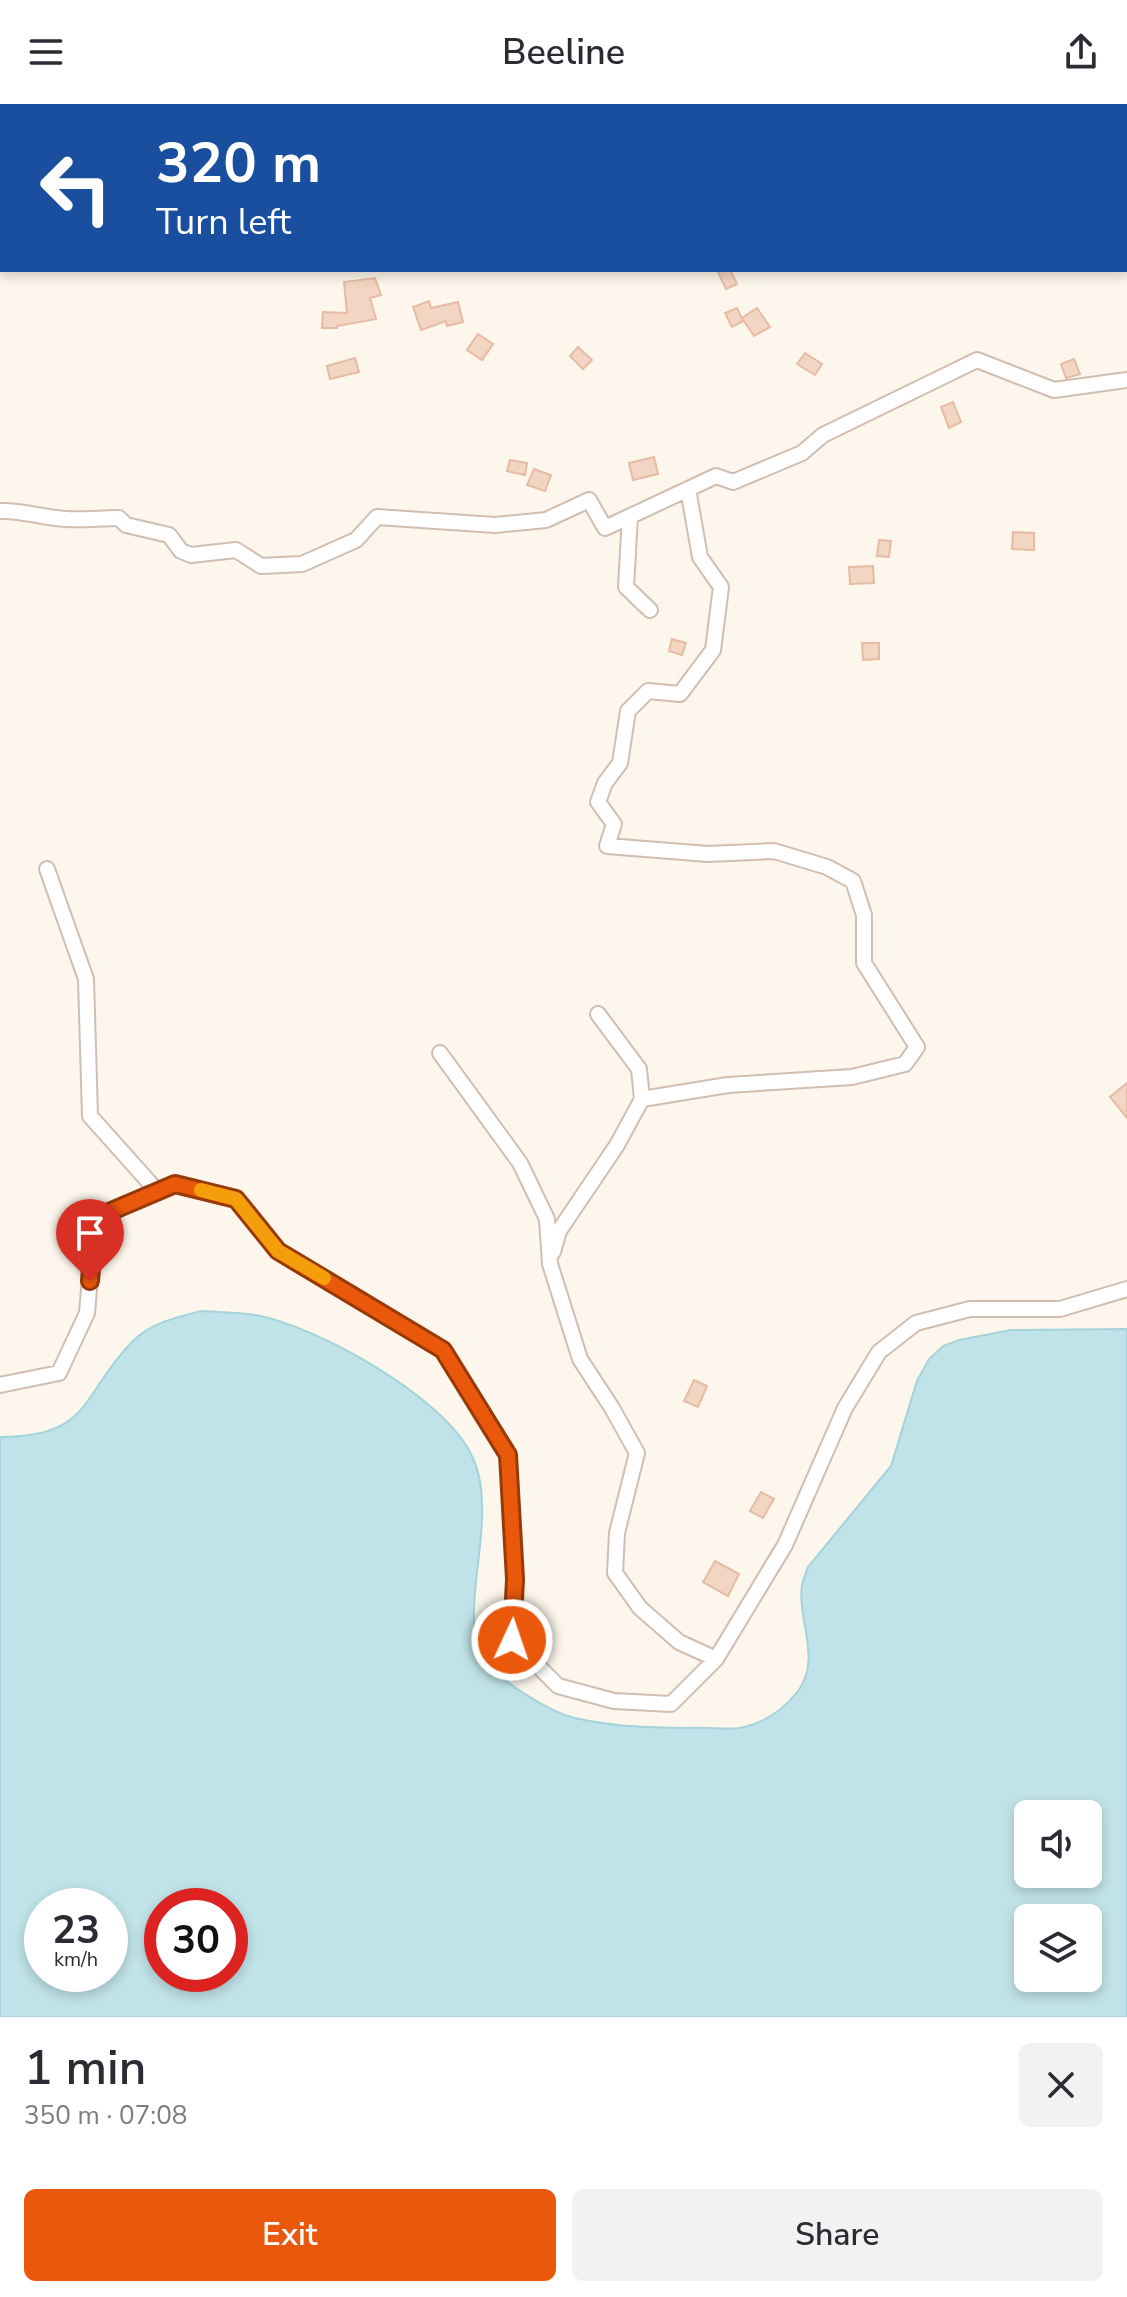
<!DOCTYPE html>
<html lang="en">
<head>
<meta charset="utf-8">
<style>
  :root { --surface:#fff; --page:#f2f2f3; --text:#2b2b33; --muted:#7c7c81; --accent:#ea580c }
  body { margin:0; font-family:"Nunito Sans",sans-serif; background:var(--page); color:var(--text); height:100vh; display:flex; flex-direction:column; font-size:30px; white-space:nowrap }
  * { box-sizing:border-box; margin:0 }
  p { font-size:26px; color:var(--muted) }
  .icon { flex:none; width:44px; height:44px; fill:none; stroke:currentColor; stroke-width:2; stroke-linecap:round; stroke-linejoin:round }
  .map { position:relative; height:1913px; overflow:hidden }
  .sheet { display:flex; flex-direction:column; background:var(--surface); flex:1 }
  .sheet>* { flex:none }
  .hud { position:absolute; left:0px; top:0px; width:1128px; height:168px; box-shadow:0 4px 12px #0003; background:#1a4fa0; color:#fff; overflow:hidden }
  .tools { position:absolute; left:1014px; top:1696px; display:grid; gap:16px }
  .tools a { display:grid; place-items:center; width:88px; height:88px; border-radius:12px; background:var(--surface); box-shadow:0 4px 12px #0003; font-size:40px }
  .speed { position:absolute; left:24px; top:1784px; display:flex; gap:16px; font-size:40px; font-weight:700; text-align:center }
  .speed>* { display:grid; place-content:center; width:104px; height:104px; border-radius:50%; background:var(--surface); box-shadow:0 4px 12px #0003; line-height:1 }
  .speed small { font-size:20px; font-weight:400 }
  .speed .limit { border:12px solid #d22; background:#fff; color:#111 }
  .pin { position:absolute; display:grid; place-items:center; width:68px; height:68px; color:#fff; margin:-82px -34px; border-radius:50% 50% 50% 0; rotate:-45deg; box-shadow:0 0 8px #0007 }
  .pin .icon { rotate:45deg }
  .me { position:absolute; width:88px; margin:-44px; rotate:3deg; stroke-linejoin:round; filter:drop-shadow(0 0 6px #0008) }
  .turn { display:flex; align-items:center; gap:28px; height:168px; padding:0 24px; font-size:36px }
  .turn .icon { width:104px; height:104px; stroke-width:2.5 }
  .turn b { display:block; font-size:56px; line-height:68px }
  .round { display:grid; place-items:center; flex:none; width:84px; height:84px; border-radius:12px; background:var(--page) }
  .summary { display:flex; align-items:center; justify-content:space-between; height:136px; padding:0 24px }
  h1 { font-size:48px; font-weight:600; line-height:60px }
  .action { display:flex; gap:16px; margin-top:auto; padding:16px 24px }
  .action a { flex:1; height:92px; border-radius:12px; background:var(--accent); color:#fff; font-size:32px; font-weight:600; line-height:92px; text-align:center }
  .action a+a { background:var(--page); color:var(--text) }
  header { display:flex; justify-content:space-between; align-items:center; height:104px; padding:0 24px; background:var(--surface); font-size:36px; font-weight:600 }
  .map>svg:first-child { display:block }
  .water { fill:#bfe3e8; stroke:#a5d3da; stroke-width:2; fill-rule:evenodd }
  .building { fill:#f3d5c3; stroke:#e6bba3; stroke-width:2 }
  .lines { fill:none; stroke-linecap:round; stroke-linejoin:round }
  .minor-casing { stroke:#d1beb0; stroke-width:18 }
  .minor { stroke:#fff; stroke-width:14 }
  .route-casing { stroke:#983908; stroke-width:20 }
  .route { stroke:#ea580c; stroke-width:14 }
  .slow { stroke:#f59e0b; stroke-width:14 }
</style>
</head>
<body>
<header><svg class="icon" aria-label="menu" viewBox="0 0 24 24"><path d="M4 6h16M4 12h16M4 18h16"/></svg>Beeline<svg class="icon" aria-label="share" viewBox="0 0 24 24"><path d="M12 15V3M7 8l5-5 5 5M5 13v7h14v-7"/></svg></header>
<div class="map">
<svg width="1127" height="1913" viewBox="0 0 1127 1913">
  <rect width="100%" height="100%" fill="#fdf6ec"/>
  <!-- water -->
  <path class="water" d="M201 1207C219 1208 238 1208 256 1211 318 1223 440 1291 470 1348 479 1365 482 1382 482 1401 485 1441 463 1518 481 1551 494 1574 549 1608 575 1614 616 1624 666 1624 708 1624 719 1624 733 1626 744 1623 766 1618 784 1605 798 1587 822 1555 797 1516 802 1481 803 1475 806 1469 808 1463L891 1362 917 1277 929 1255 943 1242 959 1236 1011 1226 1127 1225V1913H0V1333C93 1333 80 1290 133 1237 151 1219 177 1213 201 1207ZM1028 1710H1088V1770H1028ZM42 1802H110V1870H42ZM162 1802H230V1870H162ZM1028 1814H1088V1874H1028Z"/>
  <!-- building -->
  <path class="building" d="M717 166H730L737 180 726 185Z
    M375 174 381 191 370 194 376 215 337 222V224H322L323 208 347 209 344 178Z
    M429 197 431 204 458 198 463 218 447 222 446 217 421 226 413 203Z
    M737 204 743 217 732 223 725 209Z
    M757 204 770 223 754 232 742 214Z
    M478 230 493 240 482 256 467 246Z
    M578 243 592 256 583 265 570 252Z
    M805 249 822 260 815 271 797 260Z
    M355 254 359 268 330 275 327 262Z
    M1074 255 1080 270 1066 274 1061 260Z
    M953 298 961 318 949 324 941 303Z
    M654 353 658 370 633 376 629 359Z
    M510 356 527 359 525 371 507 367Z
    M534 365 551 371 545 387 527 381Z
    M1013 428 1034 429V446L1012 445Z
    M879 436 891 437 889 453 877 452Z
    M873 462 874 479 850 480 849 463Z
    M672 535 686 539 682 551 669 547Z
    M862 539H879V555L863 556Z
    M1127 979V1014L1110 993Z
    M694 1276 707 1282 698 1303 684 1297Z
    M761 1388 774 1395 763 1414 750 1407Z
    M715 1457 739 1470 728 1492 703 1478Z"/>
  <g class="lines">
    <!-- minor casing -->
    <g class="minor-casing">
      <path id="minor" d="M0 407C22 406 43 414 66 415 83 416 101 414 119 414L126 421 169 431 181 447 191 451 236 446 261 462 302 460 356 436 377 413 495 421 546 416 589 396 605 424 716 372 733 378 802 349 823 331 977 256 1054 286 1127 276
        M630 412 626 483 650 506
        M47 765 86 875 90 1012 157 1087
        M440 949 520 1059 547 1115 550 1160 580 1255 612 1304 637 1349 617 1429 615 1469 640 1504 679 1538 716 1555
        M642 995 728 981 852 973 905 960 917 943 864 859V811L853 777 827 763 774 747 708 750 607 742 614 720 598 698 605 679 620 659 628 607 648 587 680 590 713 546 721 483 700 453 688 385
        M553 1148 559 1127 617 1041 642 995 639 965 598 910
        M0 1281 59 1269 87 1209 95 1114 175 1080 236 1095 278 1147 443 1246 508 1351 515 1475 512 1536 558 1582 614 1597 671 1600 716 1555 785 1441 845 1304 879 1248 916 1219 970 1205H1060L1127 1185"/>
    </g>
    <!-- minor -->
    <use href="#minor" class="minor"/>
  </g>
  <g class="lines">
    <!-- route casing -->
    <g class="route-casing">
      <path id="route" d="M90 1177 95 1114 175 1080 236 1095 278 1147 443 1246 508 1351 515 1475 512 1536"/>
    </g>
    <!-- route -->
    <use href="#route" class="route"/>
    <!-- slow -->
    <path class="slow" d="M201 1086 236 1095 278 1147 324 1174"/>
  </g>
</svg>
<div class="tools">
<a><svg class="icon" aria-label="sound" viewBox="0 0 24 24"><path d="M4 9h4l5-4v14l-5-4H4zM17 9q2 3 0 6"/></svg></a>
<a><svg class="icon" aria-label="layers" viewBox="0 0 24 24"><path d="M12 4l9 5-9 5-9-5zM3 14l9 5 9-5"/></svg></a>
</div>
<div class="speed"><div>23<small>km/h</small></div><div class="limit">30</div></div>
<div class="pin" style="left:90px;top:1177px;background:#d93025"><svg class="icon" aria-label="arrive" viewBox="0 0 24 24"><path d="M6 21V4h12l-3 4 3 4H6"/></svg></div>
<svg class="me" style="left:512px;top:1536px" viewBox="-20 -20 40 40"><circle r="17" fill="#ea580c" stroke="#fff" stroke-width="3"/><path d="M0-11L8 9 0 5-8 9z" fill="#fff"/></svg>
<div class="hud">
<div class="turn"><svg class="icon" aria-label="left" viewBox="0 0 24 24"><path d="M17 20v-9H6M10 6l-5 5 5 5"/></svg><div><b>320 m</b>Turn left</div></div>
</div>
</div>
<section class="sheet">
<div class="summary"><div><h1>1 min</h1><p>350 m · 07:08</p></div><a class="round"><svg class="icon" aria-label="close" viewBox="0 0 24 24"><path d="M6 6l12 12M18 6L6 18"/></svg></a></div>
<div class="action"><a>Exit</a><a>Share</a></div>
</section>
</body>
</html>
